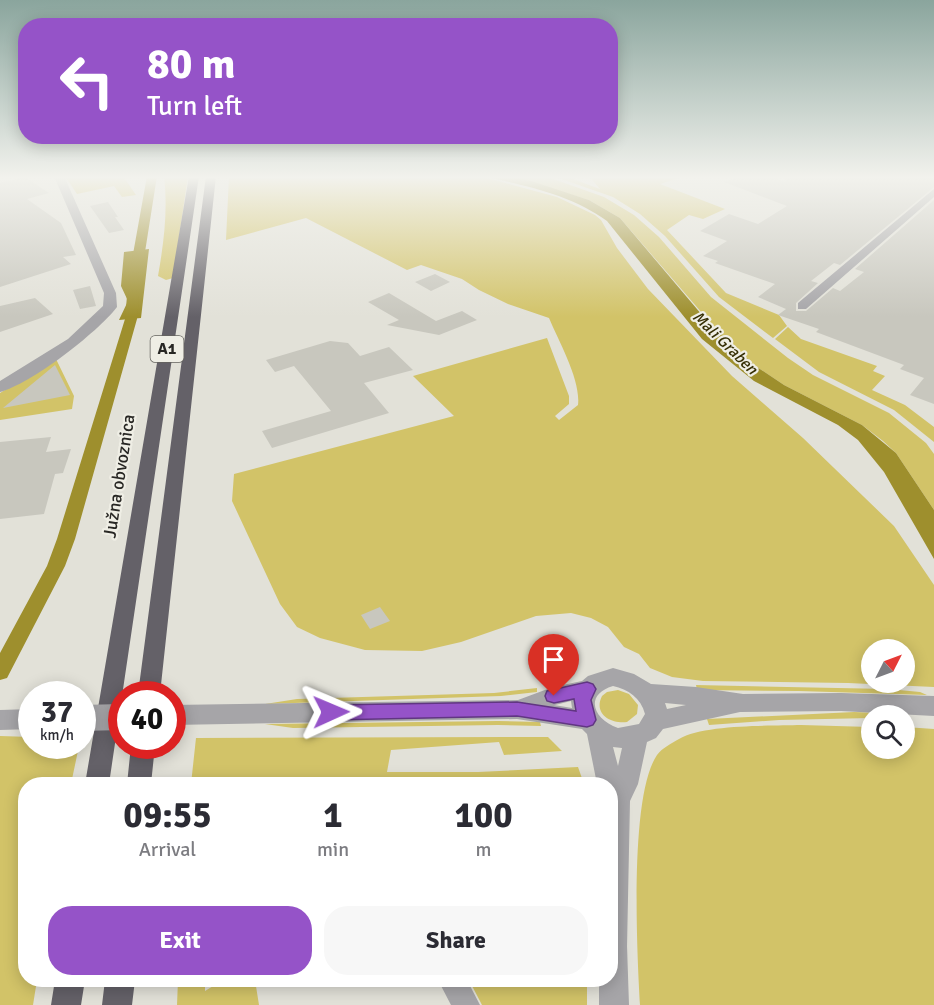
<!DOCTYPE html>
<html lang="en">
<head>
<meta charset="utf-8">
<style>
  :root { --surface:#fff; --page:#f7f7f7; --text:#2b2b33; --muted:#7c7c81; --accent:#9553c8 }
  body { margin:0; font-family:Signika,sans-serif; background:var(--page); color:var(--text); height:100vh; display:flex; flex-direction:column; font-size:22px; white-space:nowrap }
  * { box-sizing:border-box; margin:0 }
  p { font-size:20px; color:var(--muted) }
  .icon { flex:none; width:33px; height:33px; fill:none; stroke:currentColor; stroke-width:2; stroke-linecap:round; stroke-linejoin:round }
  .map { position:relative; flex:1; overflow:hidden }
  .drawer { position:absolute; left:18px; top:777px; width:600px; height:210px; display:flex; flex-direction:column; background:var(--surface); border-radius:24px; box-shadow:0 3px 15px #0003 }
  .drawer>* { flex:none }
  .banner { position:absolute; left:18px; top:18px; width:600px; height:126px; border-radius:24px; box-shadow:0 3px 15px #0003; background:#9553c8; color:#fff; overflow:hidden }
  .needle { width:39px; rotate:48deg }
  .buttons { position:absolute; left:861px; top:639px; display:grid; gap:12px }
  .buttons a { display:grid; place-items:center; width:54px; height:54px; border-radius:50%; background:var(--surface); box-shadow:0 3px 15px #0003; font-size:30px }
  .speed { position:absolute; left:18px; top:681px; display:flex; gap:12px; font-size:30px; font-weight:700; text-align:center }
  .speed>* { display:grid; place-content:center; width:78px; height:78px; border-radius:50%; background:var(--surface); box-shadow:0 3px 15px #0003; line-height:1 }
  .speed small { font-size:15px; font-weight:400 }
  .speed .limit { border:9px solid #d22; background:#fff; color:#111 }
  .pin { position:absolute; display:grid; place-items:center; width:51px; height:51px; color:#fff; margin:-62px -26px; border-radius:50% 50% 50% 0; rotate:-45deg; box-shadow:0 0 6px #0007 }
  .pin .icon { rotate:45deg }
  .me { position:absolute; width:66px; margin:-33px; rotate:89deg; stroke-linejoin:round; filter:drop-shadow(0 0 4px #0008) }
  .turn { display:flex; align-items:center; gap:21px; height:126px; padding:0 30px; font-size:27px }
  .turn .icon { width:78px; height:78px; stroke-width:2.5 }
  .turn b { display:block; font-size:42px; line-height:51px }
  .eta { display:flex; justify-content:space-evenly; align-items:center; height:102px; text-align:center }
  .eta b { font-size:36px; font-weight:700; line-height:42px }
  .primary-button { display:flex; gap:12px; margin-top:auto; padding:12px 30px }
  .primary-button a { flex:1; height:69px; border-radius:24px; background:var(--accent); color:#fff; font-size:24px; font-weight:700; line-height:69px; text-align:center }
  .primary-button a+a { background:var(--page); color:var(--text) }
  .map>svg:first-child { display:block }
  .green { fill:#d2c368; fill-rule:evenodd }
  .water { fill:#9e8f2d }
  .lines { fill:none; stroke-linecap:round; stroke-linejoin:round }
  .canal { fill:#9e8f2d; fill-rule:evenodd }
  .building { fill:#c8c7be }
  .minor { fill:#a6a5a8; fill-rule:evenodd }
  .tertiary { fill:#a6a5a8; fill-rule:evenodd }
  .motorway { fill:#646168; fill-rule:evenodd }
  .tertiary-bridge { stroke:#a6a5a8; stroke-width:26 }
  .route { fill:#9553c8; stroke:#613682; stroke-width:1.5 }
  .labels { text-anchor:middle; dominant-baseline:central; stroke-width:4.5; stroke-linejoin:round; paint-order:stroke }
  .far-water-label { font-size:16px; font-style:italic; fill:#362f05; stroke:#efeee5 }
  .shield { fill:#efeee5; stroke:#64635e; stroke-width:1.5 }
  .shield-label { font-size:16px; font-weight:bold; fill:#282724 }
  .street-label { font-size:18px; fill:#282724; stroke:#efeee5 }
</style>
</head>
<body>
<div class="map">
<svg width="934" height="1005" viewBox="0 0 934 1005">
  <rect width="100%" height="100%" fill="#e2e1d8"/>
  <!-- green -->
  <path class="green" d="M65 176H123L136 195 122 197 114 186 77 194Z
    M164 176H188L173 278 166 280 158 276C164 242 168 210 164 176Z
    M229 176H480L557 197 595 215 601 220 617 248 648 289 732 376 803 438 894 526 934 585V687L848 683 703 681 672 677 650 668 639 654 624 647 608 627 591 618 571 613 536 616 461 642 422 651 365 650 320 638 297 627 280 604 232 501 234 474 454 416 413 376 547 338 569 396V404L555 416 559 420 578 405C581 380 559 342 549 318L508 304 479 290 462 279 421 265 407 270 306 218 226 240ZM872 650H904V682H872Z
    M511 176H545L604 197 634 215 659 237 711 297 788 358 813 375 889 413 926 443 934 454V510L896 453 883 441 862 425 784 385 754 365 721 335 620 218 589 200Z
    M553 176H565L600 189 589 176C602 176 625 180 635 176H685L660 184 725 209 703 219 689 215 667 230 726 293 779 315 787 326 773 338 719 297 665 236 640 214 613 197Z
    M788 327 801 339 877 366 873 371 885 376 872 390 905 405 934 427V442L894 410 819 372 775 339Z
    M56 359 74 396 72 409 0 420V393Z
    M696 685 888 689 920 692 927 695 799 691 697 690Z
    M537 688V692L501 696 265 704 297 699 494 693Z
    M618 690 629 694 638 705 637 714 627 722C611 724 593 714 602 696L607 692Z
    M854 712 904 714 905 716H872L871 718 779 720 709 725 707 719Z
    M498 721 540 722 541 726 498 725 293 728 265 724Z
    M801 725 871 727 872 748H904L905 727 934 729V1005H640C637 952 629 796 657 755 662 748 672 743 679 739 704 724 771 726 801 725Z
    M0 736 31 737 32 746H79L71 784H26V980H37L33 1005H0Z
    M548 737 562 751 504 755 499 742 391 750 387 772H478L578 767 584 784H191L196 738Z
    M178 980H205V991L223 980H255L259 1005H177Z
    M469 980H587V1005H482Z"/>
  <!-- water -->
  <path class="water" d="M482 176H511L531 181 589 200 620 218 702 315 754 365 784 385 862 425 896 453 934 510V559L884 472 858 440 838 425 754 381 702 339 607 221C572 195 524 185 482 176Z
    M149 249 141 318 119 320 128 301 121 286 124 252Z"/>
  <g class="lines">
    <!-- canal -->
    <path class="canal" d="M147 176H157L142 271 136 274 130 271Z
      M133 292 139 296 137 319 75 539 65 566 7 678 0 680V653L47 566 57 539 125 319 127 296Z"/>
  </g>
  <!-- building -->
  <path class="building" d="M742 176H768L785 182 786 176H927L934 180V187L840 265 834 263 811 281 818 283 796 303V311H806L833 288 840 291 864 272 855 269 934 200V404L910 395 924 378 900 369 904 365 816 332 819 329 778 315 786 309 758 297 775 284 715 263 718 261 703 256 727 241 700 231 729 214 758 224 787 206 724 182Z
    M25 177 49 193 27 199 61 223 76 255 63 257 71 264 0 287V183Z
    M108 202 118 217H115L124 230 109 233 90 206Z
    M435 274 450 282 431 291 415 282Z
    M90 286 96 306 80 309 73 290Z
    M389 293 436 321 462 311 477 320 439 335 387 325 399 320 368 302Z
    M35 298 53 314 0 332V306Z
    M330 341 348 343 360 356 389 347 413 370 364 383 389 413 272 448 262 431 331 411 294 366 275 372 266 360Z
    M55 365 70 395 3 408Z
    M51 437 46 452 71 449 63 473 55 474 44 514 0 519V442Z
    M380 607 390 621 370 629 361 615Z"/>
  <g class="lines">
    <!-- minor -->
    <path class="minor" d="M934 189V197L806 309H798V303Z
      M438 980H467L480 1005H451Z"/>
    <!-- tertiary -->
    <path class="tertiary" d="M54 176H64L116 293 117 307C97 333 31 384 0 392V381L68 339 103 306 104 293Z
      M613 668 634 674 651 684 696 687 743 694 841 693 934 696V716L841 711 740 712 663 729 656 738 647 742 638 784 630 801 627 946 629 1005H599V980H610V784H597L587 734 582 729 517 719 172 725V705L518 700 553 687 582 681 588 676ZM613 686C628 689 641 698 645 714L639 724 618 728C594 720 583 695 613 686ZM571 701 572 708 554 705H555ZM665 703 686 705 667 709ZM613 747 622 748 618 766Z
      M32 709V729L0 730V710Z"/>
    <!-- motorway -->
    <path class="motorway" d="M189 176H199L109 784H85Z
      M206 176H216L160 694H138Z
      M131 746H155L151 784H127Z
      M55 980H85L81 1005H51Z
      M105 980H135L132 1005H102Z"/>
    <!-- tertiary-bridge -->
    <path class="tertiary-bridge" d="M82 718 122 717"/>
  </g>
  <!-- sky -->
  <linearGradient id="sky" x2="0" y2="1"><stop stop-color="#8aa59d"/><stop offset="0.56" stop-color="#f2f2ed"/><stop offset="1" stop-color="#f2f2ed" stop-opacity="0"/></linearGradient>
  <rect width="934" height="317" fill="url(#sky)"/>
  <!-- route -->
  <path class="route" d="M587 682 593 684 596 689 591 700 596 720 593 725 587 727 517 716 331 720 325 717 323 712 325 707 331 705 517 702 576 711 574 699 554 703 547 701 545 696 547 691Z"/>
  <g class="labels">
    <!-- far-water labels -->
    <g class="far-water-label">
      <text transform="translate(725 343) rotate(44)">Mali Graben</text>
    </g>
    <!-- shield labels -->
    <rect class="shield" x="150.5" y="336" width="33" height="26" rx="4.5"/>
    <g class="shield-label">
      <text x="167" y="349">A1</text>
    </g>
    <!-- street labels -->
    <g class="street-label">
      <text transform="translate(119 476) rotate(-81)">Južna obvoznica</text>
    </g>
  </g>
</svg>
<div class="buttons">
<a><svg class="needle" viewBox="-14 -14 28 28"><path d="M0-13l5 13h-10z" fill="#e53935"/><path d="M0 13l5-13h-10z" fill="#7c7c81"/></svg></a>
<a><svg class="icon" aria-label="search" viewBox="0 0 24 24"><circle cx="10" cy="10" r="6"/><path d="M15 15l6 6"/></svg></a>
</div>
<div class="speed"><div>37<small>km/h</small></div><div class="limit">40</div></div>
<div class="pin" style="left:554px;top:696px;background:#d93025"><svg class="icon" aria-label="arrive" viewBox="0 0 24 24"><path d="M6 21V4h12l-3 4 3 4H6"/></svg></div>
<svg class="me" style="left:331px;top:712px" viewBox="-20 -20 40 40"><path d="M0-17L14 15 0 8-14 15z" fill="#9553c8" stroke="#fff" stroke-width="4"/></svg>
<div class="banner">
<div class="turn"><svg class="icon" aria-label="left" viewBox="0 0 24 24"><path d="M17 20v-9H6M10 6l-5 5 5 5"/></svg><div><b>80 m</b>Turn left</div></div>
</div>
<section class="drawer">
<div class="eta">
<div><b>09:55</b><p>Arrival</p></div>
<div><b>1</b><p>min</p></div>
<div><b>100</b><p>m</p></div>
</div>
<div class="primary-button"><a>Exit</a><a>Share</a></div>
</section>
</div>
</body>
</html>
